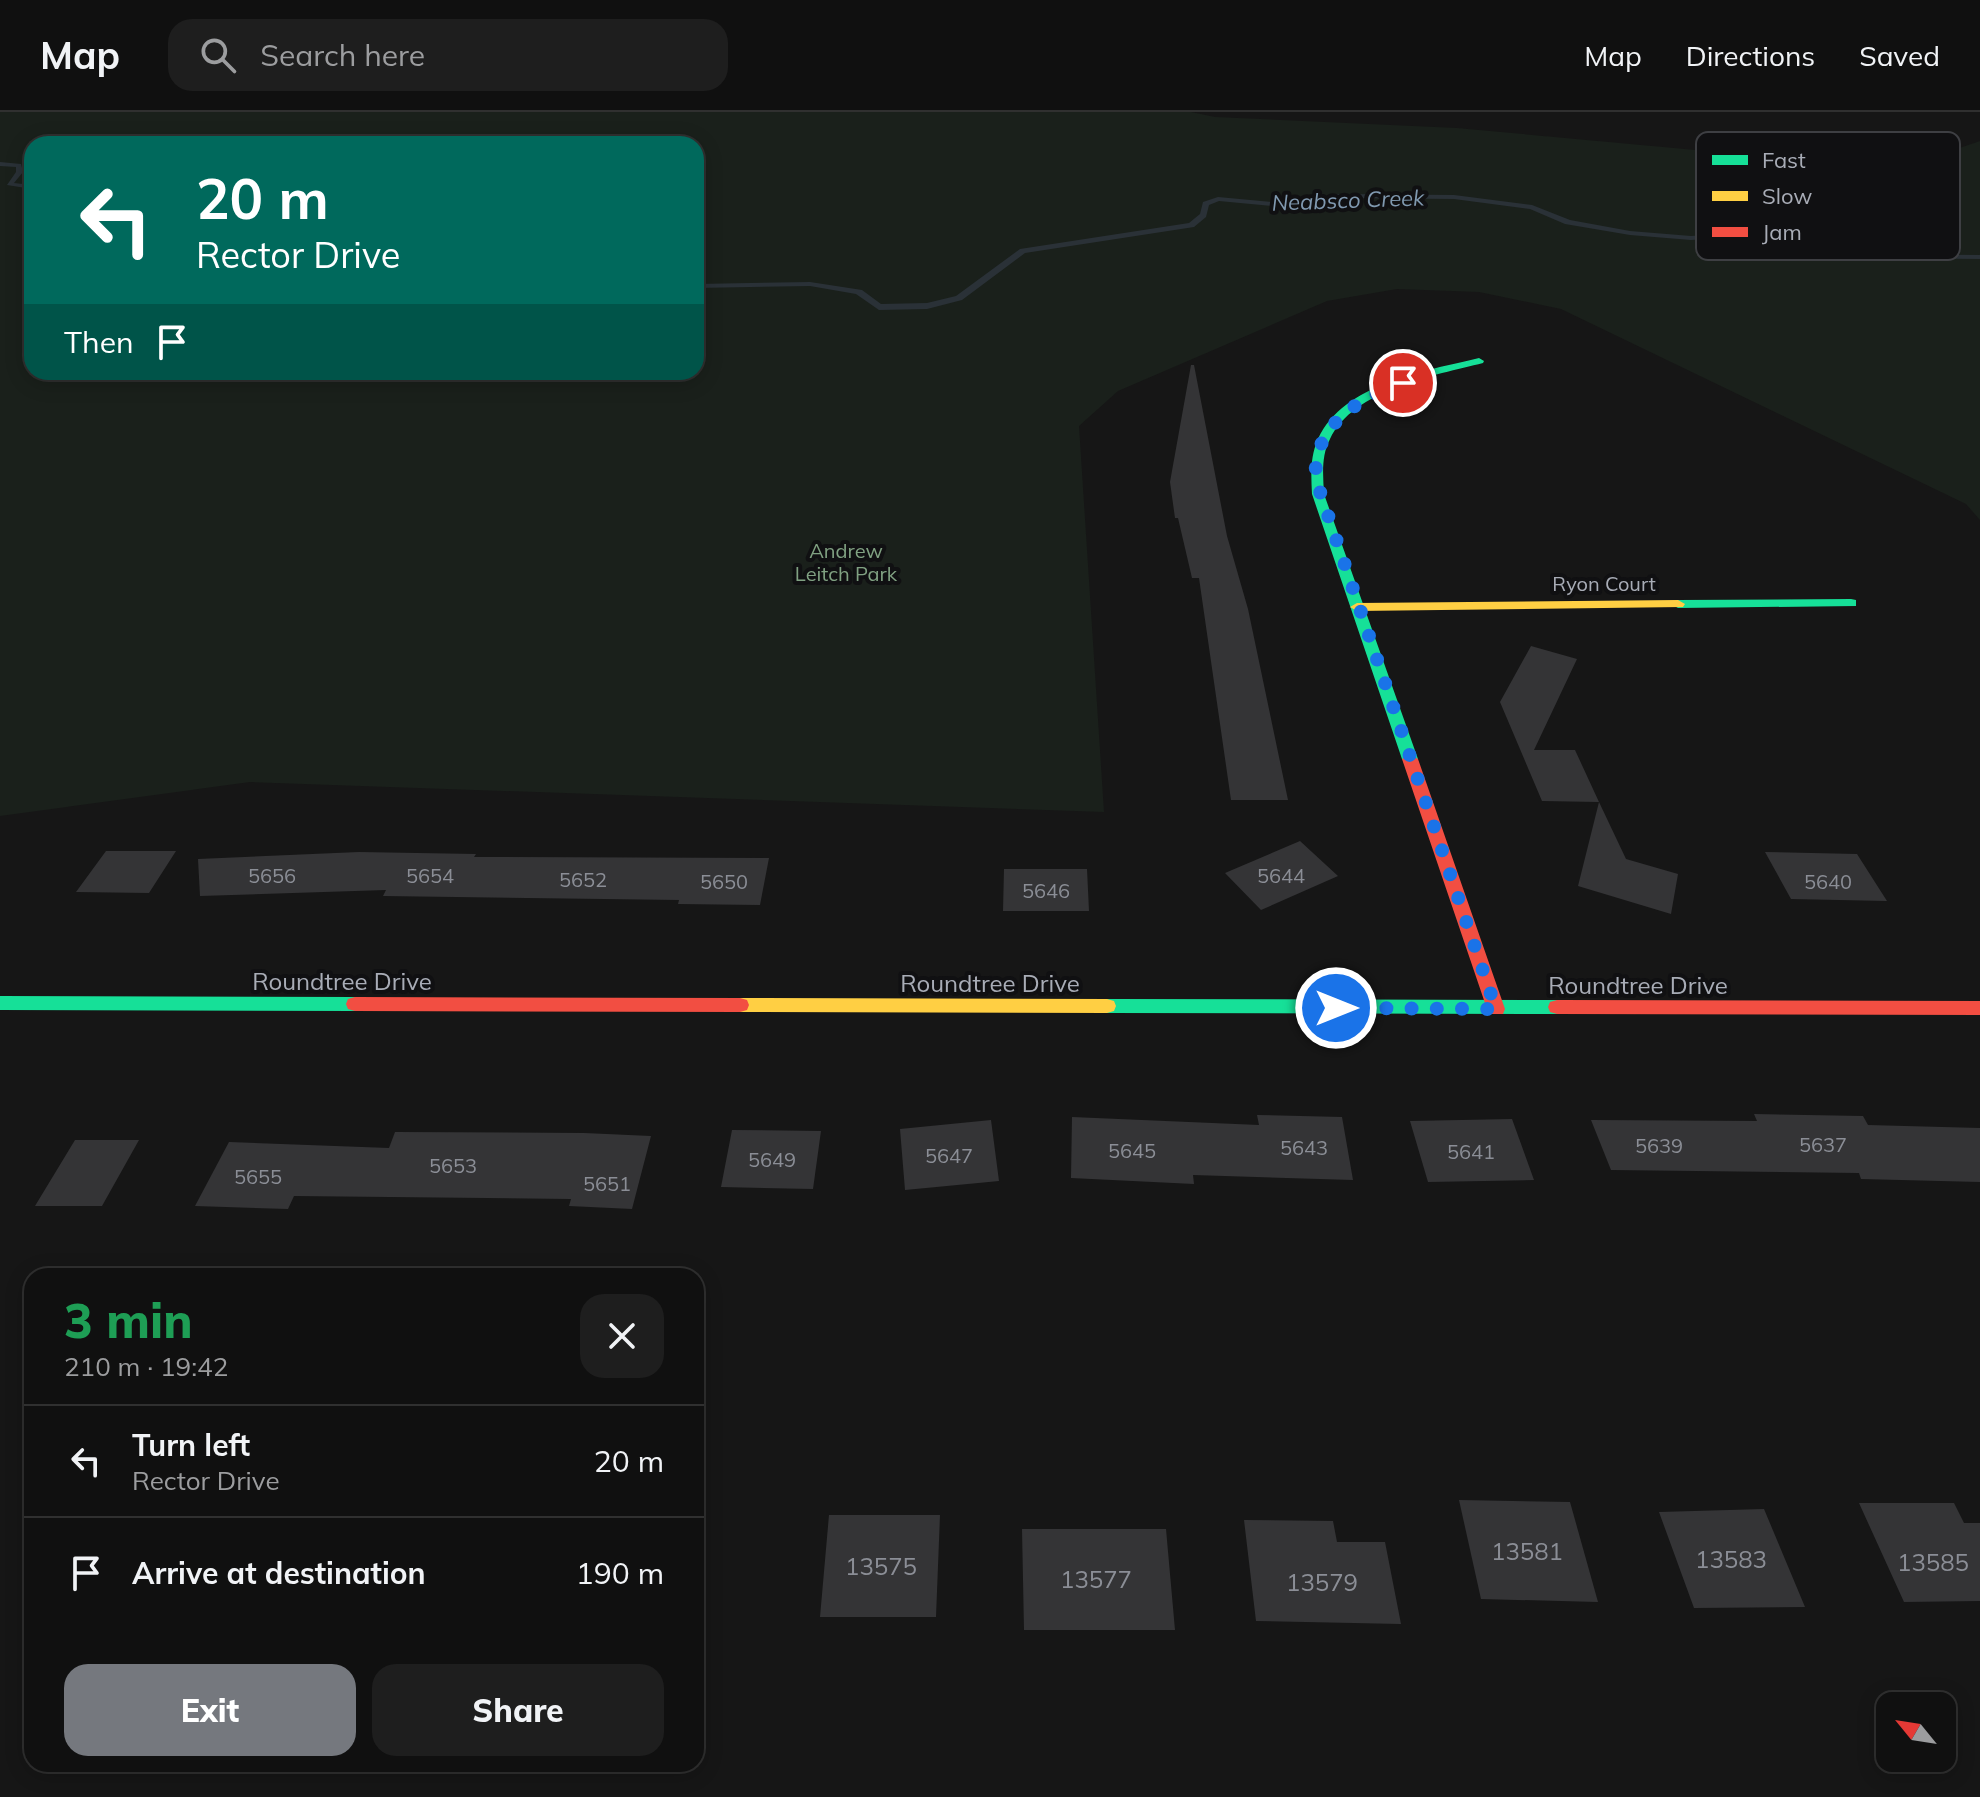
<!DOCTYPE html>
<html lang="en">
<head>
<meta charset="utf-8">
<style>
  :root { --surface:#101010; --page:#1e1e1e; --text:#f1f3f6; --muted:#9c9d9f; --line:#303030; --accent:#75787e }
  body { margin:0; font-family:Mulish,sans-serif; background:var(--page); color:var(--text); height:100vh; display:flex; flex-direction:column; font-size:30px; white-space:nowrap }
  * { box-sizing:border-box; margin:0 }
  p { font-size:26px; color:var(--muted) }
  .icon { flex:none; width:44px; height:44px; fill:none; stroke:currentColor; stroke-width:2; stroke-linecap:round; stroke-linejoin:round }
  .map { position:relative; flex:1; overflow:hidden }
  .drawer { position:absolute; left:24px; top:1156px; width:680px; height:504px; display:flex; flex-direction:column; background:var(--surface); border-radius:24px; box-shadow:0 4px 20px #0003,0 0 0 2px var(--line) }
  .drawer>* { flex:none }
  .banner { position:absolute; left:24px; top:24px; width:680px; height:244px; border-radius:24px; box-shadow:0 4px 20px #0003,0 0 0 2px var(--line); background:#00695c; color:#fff; overflow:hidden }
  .needle { width:52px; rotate:300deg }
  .buttons { position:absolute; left:1876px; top:1580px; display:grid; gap:16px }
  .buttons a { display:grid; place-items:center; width:80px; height:80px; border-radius:16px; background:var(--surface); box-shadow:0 4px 20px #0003,0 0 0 2px var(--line); font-size:40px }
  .pin { position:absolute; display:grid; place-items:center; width:68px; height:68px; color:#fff; margin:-34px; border:4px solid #fff; border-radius:50%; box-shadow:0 2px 8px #0007 }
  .me { position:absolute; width:88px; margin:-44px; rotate:90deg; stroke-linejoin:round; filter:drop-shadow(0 0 6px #0008) }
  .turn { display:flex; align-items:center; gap:28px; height:168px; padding:0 40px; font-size:36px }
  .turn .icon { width:104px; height:104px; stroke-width:2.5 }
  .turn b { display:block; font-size:56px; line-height:68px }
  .then { display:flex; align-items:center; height:76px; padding:0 40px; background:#0003; gap:16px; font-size:30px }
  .round { display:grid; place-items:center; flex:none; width:84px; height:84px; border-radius:24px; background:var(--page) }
  .headline { display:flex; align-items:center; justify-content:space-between; height:136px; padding:0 40px }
  h1 { font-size:48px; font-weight:800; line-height:60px; color:#1e9e55 }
  .action { display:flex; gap:16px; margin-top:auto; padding:16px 40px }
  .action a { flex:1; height:92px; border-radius:24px; background:var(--accent); color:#fff; font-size:32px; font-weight:800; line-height:92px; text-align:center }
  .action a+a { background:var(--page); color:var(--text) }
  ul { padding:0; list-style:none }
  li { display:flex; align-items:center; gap:24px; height:112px; padding:0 40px; border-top:2px solid var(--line) }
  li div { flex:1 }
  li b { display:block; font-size:30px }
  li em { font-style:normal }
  header { display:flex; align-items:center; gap:48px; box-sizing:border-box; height:112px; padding:0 40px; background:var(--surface); border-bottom:2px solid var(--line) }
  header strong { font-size:38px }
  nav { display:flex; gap:44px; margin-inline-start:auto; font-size:28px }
  .search { width:560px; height:72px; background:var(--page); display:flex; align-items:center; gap:20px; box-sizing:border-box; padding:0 28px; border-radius:24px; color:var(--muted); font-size:30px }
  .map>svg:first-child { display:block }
  .green { fill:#1a201b; fill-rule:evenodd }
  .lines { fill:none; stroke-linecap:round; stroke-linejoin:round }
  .stream { fill:#2a3137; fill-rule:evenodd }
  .building { fill:#343436 }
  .fast { fill:#16e098; fill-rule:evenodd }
  .slow { fill:#ffcf43; fill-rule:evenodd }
  .jam { fill:#f24e42; fill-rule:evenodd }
  .route { stroke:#1a73e8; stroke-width:14; stroke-dasharray:0 25.2 }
  .labels { text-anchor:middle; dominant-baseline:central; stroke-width:8; stroke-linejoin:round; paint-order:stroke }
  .far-park-label { font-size:20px; fill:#80a182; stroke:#101012 }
  .far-street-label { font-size:20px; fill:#a8acb6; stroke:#101012 }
  .number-label { font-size:20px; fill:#8b8e96 }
  .far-water-label { font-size:22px; font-style:italic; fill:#8099b0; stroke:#101012 }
  .street-label { font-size:24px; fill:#a8acb6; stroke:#101012 }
  .near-number-label { font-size:24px; fill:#8b8e96 }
  .key { fill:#101012; stroke:#3e3f43; stroke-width:2 }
  .key-label { font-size:22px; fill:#a8acb6 }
</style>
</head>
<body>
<header>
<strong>Map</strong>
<div class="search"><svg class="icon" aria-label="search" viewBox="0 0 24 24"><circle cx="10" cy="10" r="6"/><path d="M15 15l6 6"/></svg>Search here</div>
<nav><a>Map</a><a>Directions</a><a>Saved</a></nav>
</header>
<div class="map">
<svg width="1980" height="1685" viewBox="0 0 1980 1685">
  <rect width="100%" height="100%" fill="#161616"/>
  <!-- green -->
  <path class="green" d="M0 0H1191L1215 5 1457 16 1816 49H1903L1942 42 1980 29V408L1966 392 1561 197 1479 180 1397 177 1327 189 1118 279 1079 314 1104 700 250 670 0 704ZM32 32H696V260H32Z"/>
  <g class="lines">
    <!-- stream -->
    <path class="stream" d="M0 50 21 52 23 60 14 71 32 73V77L7 73 16 60V55L0 54Z
      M1337 82 1454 83 1532 93 1570 108 1630 119 1691 124 1781 118 1873 142 1980 143V147L1873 146 1781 122 1691 128 1630 123 1565 112 1530 97 1454 87 1337 86 1292 96 1219 89 1209 93 1206 105 1194 115 1025 141 962 188 927 197 879 198 856 182 810 174 696 176V172L810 170 862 178 881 192 927 191 956 184 1020 137 1189 111 1200 102 1203 90 1218 85 1292 92Z"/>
  </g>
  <!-- building -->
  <path class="building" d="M1191 253H1194L1227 424 1248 497 1288 688H1231L1199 466H1192L1178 406H1175L1170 370Z
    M1531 534 1577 547 1534 638H1575L1599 690 1542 689 1500 590Z
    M1599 690 1626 747 1678 762 1671 802 1578 774Z
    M1300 729 1338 764 1261 798 1225 761Z
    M106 739H176L149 781 76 780Z
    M359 740 476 742 474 745 769 746 760 793 678 792 679 788 383 784 386 778 200 784 198 747Z
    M1765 740 1857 742 1887 789 1791 787Z
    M1004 757H1087L1089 799H1003Z
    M1754 1002 1863 1004 1868 1013 1980 1016V1070L1861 1067 1859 1061 1611 1058 1591 1008 1757 1009Z
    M1257 1003 1342 1005 1353 1068 1193 1063 1194 1072 1071 1066 1072 1005 1259 1013Z
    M1512 1007 1534 1068 1428 1070 1410 1009Z
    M991 1008 999 1069 905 1078 900 1017Z
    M732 1018 821 1019 813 1077 721 1075Z
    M395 1020 584 1021 651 1024 632 1097 569 1094 571 1087 294 1084 288 1097 195 1094 229 1030 389 1036Z
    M75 1028H139L102 1094H35Z
    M1459 1388 1570 1390 1598 1490 1481 1487Z
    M1859 1391H1954L1964 1411H1980V1489L1904 1490Z
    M1764 1397 1805 1495 1694 1496 1659 1400Z
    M829 1403H940L936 1505H820Z
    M1244 1408 1333 1409 1337 1430H1385L1401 1512 1256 1509Z
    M1022 1417H1166L1175 1518H1024Z"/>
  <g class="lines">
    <!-- fast -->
    <path class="fast" d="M1479 246 1484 249 1483 251C1435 263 1353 278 1330 327 1321 344 1323 363 1324 382L1418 647 1410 652 1402 647 1312 382C1311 363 1310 345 1318 327 1344 271 1426 259 1479 246Z
      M1851 487 1856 488V494L1678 496 1671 492 1678 488Z
      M0 884 355 885 362 887 364 892 362 897 355 899 0 898Z
      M1107 887 1557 888 1564 890 1566 895 1564 900 1557 902 1107 901 1100 899 1098 894 1100 889Z"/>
    <!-- slow -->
    <path class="slow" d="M1678 488 1685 492 1683 495 1357 499 1350 495 1357 491Z
      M740 886 1107 887 1114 889 1116 894 1114 899 1107 901 740 900 733 898 731 893 733 888Z"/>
    <!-- jam -->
    <path class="jam" d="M1410 642 1418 647 1505 897 1503 902H1489L1487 897 1402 647Z
      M355 885 740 886 747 888 749 893 747 898 740 900 355 899 348 897 346 892 348 887Z
      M1557 888 1980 889V903L1557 902 1550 900 1548 895 1550 890Z"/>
  </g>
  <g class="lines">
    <!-- route -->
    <path class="route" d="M1336 896 1496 897 1316 368C1311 314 1359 286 1403 271"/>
  </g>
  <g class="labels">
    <!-- far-park labels -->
    <g class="far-park-label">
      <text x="846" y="438">Andrew<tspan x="846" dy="23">Leitch Park</tspan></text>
    </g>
    <!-- far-street labels -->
    <g class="far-street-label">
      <text x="1604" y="471">Ryon Court</text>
    </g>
    <!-- number labels -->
    <g class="number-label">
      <text x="272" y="763">5656</text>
      <text x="430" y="763">5654</text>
      <text x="1281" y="763">5644</text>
      <text x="583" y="767">5652</text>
      <text x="724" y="769">5650</text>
      <text x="1828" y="769">5640</text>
      <text x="1046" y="778">5646</text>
      <text x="1823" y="1032">5637</text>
      <text x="1659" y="1033">5639</text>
      <text x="1304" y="1035">5643</text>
      <text x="1132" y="1038">5645</text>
      <text x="1471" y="1039">5641</text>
      <text x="949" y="1043">5647</text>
      <text x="772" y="1047">5649</text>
      <text x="453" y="1053">5653</text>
      <text x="258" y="1064">5655</text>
      <text x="607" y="1071">5651</text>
    </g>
    <!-- far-water labels -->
    <g class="far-water-label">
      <text transform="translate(1348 88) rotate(-2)">Neabsco Creek</text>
    </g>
    <!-- street labels -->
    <g class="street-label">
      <text x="342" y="869">Roundtree Drive</text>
      <text x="990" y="871">Roundtree Drive</text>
      <text x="1638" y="873">Roundtree Drive</text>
    </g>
    <!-- near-number labels -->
    <g class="near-number-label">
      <text x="1527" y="1439">13581</text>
      <text x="1731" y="1447">13583</text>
      <text x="1933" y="1450">13585</text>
      <text x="881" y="1454">13575</text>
      <text x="1096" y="1467">13577</text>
      <text x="1322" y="1470">13579</text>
    </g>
  </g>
  <!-- legend -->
  <rect x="1696" y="20" width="264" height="128" rx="12" class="key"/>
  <rect x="1712" y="43" width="36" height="10" fill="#16e098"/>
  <rect x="1712" y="79" width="36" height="10" fill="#ffcf43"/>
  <rect x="1712" y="115" width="36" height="10" fill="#f24e42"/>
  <g class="key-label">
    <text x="1762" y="56">Fast</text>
    <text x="1762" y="92">Slow</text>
    <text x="1762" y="128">Jam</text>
  </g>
</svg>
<div class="buttons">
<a><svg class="needle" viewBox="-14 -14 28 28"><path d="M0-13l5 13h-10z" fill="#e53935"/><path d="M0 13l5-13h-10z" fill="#9c9d9f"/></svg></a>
</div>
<div class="pin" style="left:1403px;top:271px;background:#d93025"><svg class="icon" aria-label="arrive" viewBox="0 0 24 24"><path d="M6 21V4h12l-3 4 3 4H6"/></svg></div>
<svg class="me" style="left:1336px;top:896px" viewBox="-20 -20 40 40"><circle r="17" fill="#1a73e8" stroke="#fff" stroke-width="3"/><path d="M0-11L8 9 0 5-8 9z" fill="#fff"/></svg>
<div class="banner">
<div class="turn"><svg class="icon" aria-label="left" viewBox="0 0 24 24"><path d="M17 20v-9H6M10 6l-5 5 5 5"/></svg><div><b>20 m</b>Rector Drive</div></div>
<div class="then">Then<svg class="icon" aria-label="arrive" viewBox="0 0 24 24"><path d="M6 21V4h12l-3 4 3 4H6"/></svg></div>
</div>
<section class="drawer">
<div class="headline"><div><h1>3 min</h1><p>210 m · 19:42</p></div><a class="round"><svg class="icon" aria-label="close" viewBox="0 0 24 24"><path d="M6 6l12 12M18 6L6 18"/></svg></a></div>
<ul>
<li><svg class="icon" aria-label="left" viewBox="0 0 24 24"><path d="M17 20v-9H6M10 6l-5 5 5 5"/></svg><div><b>Turn left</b><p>Rector Drive</p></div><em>20 m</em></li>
<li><svg class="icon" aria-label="arrive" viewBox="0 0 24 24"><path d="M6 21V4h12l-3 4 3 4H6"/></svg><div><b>Arrive at destination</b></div><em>190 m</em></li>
</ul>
<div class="action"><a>Exit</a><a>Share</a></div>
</section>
</div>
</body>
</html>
